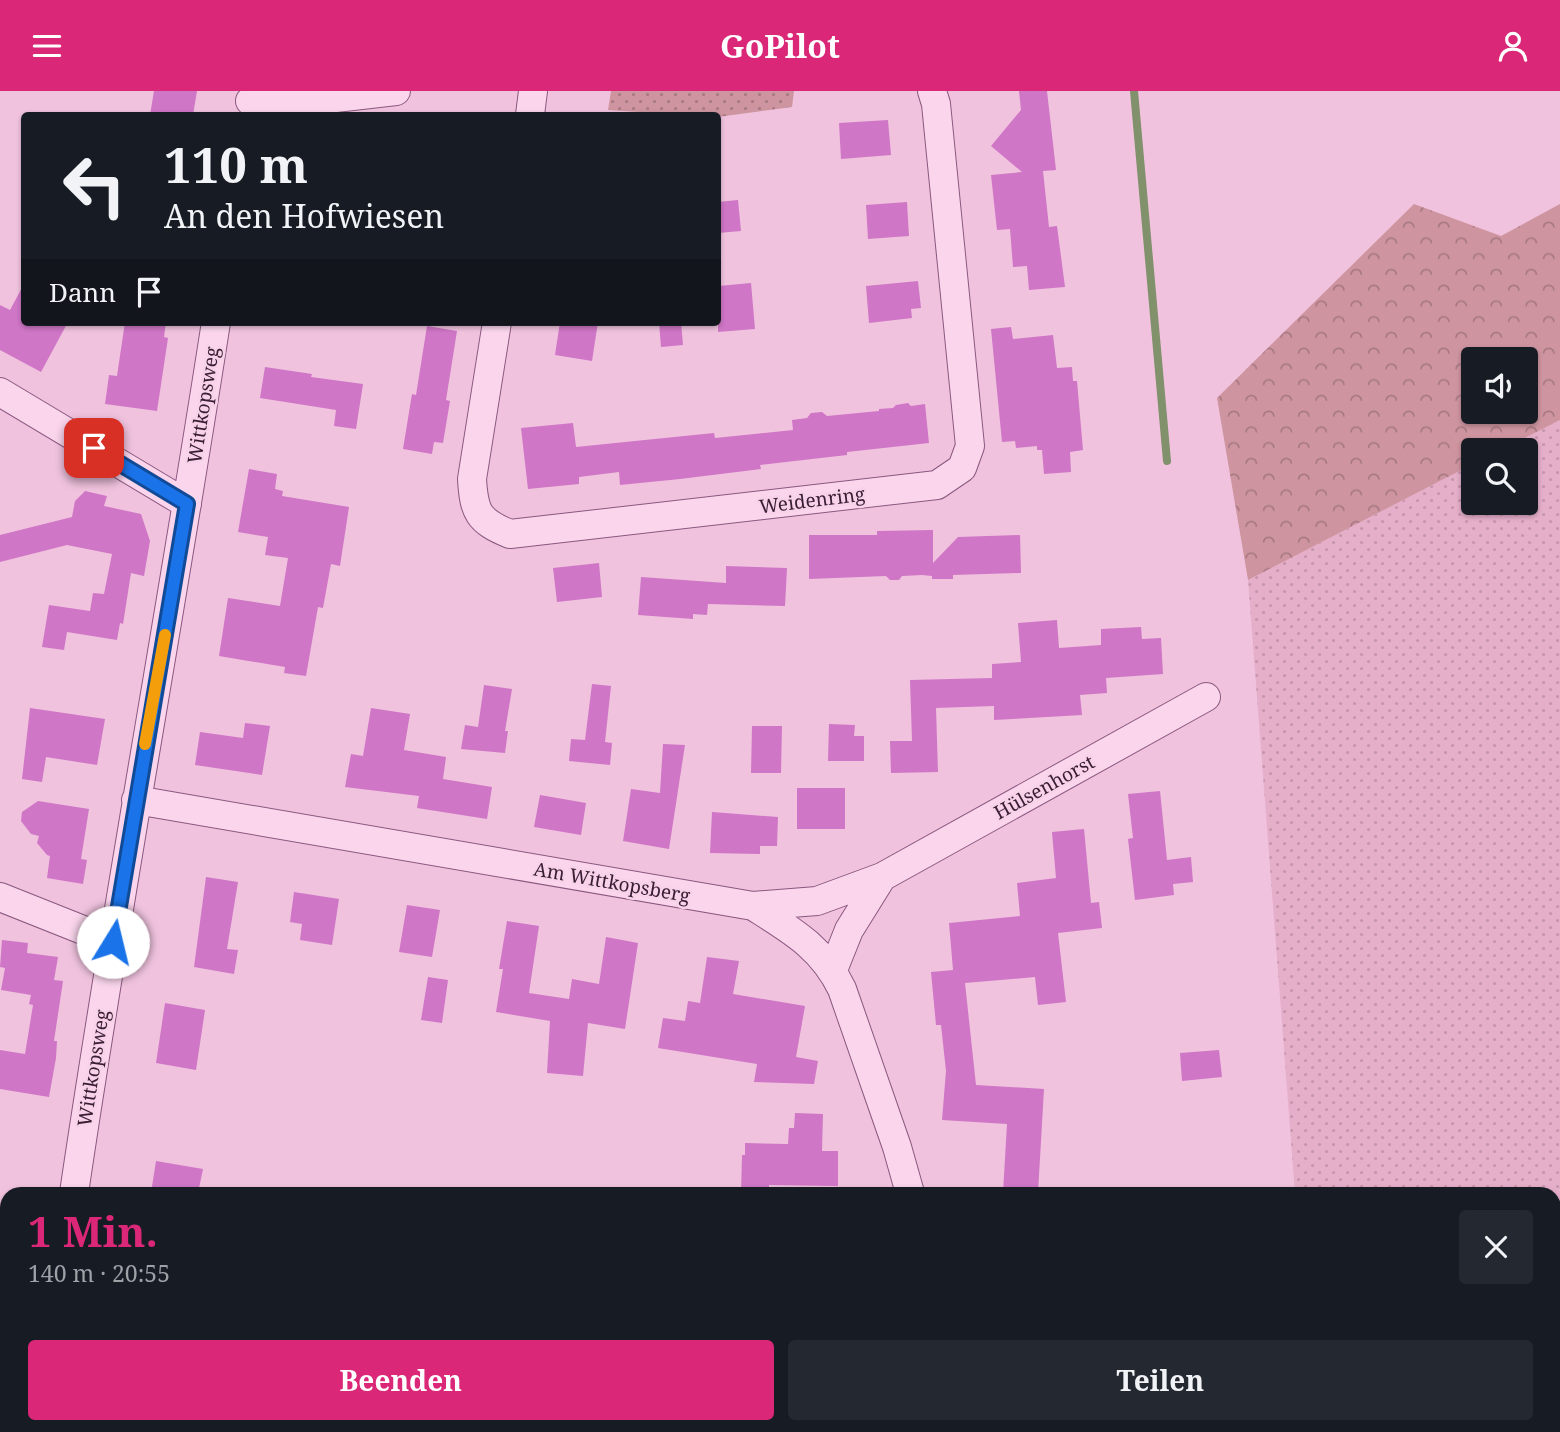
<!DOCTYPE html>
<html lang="de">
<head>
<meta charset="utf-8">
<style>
  :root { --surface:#171b24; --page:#242831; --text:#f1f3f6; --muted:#9ea1a6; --accent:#db2777 }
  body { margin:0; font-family:"Noto Serif",serif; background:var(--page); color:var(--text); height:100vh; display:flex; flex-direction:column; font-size:26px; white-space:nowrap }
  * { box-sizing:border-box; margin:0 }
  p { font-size:23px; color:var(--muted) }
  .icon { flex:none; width:38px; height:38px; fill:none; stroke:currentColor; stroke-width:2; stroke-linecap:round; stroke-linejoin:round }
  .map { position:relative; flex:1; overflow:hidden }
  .drawer { position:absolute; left:0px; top:1096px; width:1561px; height:247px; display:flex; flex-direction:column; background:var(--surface); border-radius:21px 21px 0 0; box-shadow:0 2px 5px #0004 }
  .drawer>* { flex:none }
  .hud { position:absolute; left:21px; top:21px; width:700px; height:214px; border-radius:7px; box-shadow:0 2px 5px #0004; background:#171b24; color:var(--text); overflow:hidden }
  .fabs { position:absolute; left:1461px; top:256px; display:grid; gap:14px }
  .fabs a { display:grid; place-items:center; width:77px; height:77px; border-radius:7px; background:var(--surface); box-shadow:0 2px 5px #0004; font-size:35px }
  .pin { position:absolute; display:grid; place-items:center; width:60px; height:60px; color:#fff; margin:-30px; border-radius:14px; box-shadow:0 4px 10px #0006 }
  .me { position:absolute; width:77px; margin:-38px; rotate:9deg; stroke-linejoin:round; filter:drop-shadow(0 0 5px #0008) }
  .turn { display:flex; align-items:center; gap:24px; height:147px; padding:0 28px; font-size:32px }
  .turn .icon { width:91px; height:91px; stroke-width:2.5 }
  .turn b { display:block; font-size:49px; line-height:60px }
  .then { display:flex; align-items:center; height:66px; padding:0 28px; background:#0003; gap:14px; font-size:26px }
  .round { display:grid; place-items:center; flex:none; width:74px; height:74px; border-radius:7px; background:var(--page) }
  .summary { display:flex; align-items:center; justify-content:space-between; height:119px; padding:0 28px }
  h1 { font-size:42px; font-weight:700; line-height:52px; color:var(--accent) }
  .primary-button { display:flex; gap:14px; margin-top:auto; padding:14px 28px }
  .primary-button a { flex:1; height:80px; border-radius:7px; background:var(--accent); color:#fff; font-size:28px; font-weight:700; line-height:80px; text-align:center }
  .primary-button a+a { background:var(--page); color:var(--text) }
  header { display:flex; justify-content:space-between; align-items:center; height:91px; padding:0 28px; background:var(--accent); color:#fff; font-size:32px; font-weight:700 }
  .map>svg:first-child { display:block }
  .farmland { fill:url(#farmland-dots) }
  .forest { fill:url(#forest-crowns); fill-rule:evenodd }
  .park { fill:url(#park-dots) }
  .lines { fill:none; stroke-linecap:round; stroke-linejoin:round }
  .stream { stroke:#80916b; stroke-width:8 }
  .building { fill:#cf76c6 }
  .street-casing { stroke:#8a587f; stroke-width:30 }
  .street { stroke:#fad5ec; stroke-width:28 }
  .route-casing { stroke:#114b97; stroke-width:18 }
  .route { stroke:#1a73e8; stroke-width:12 }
  .slow { stroke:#f59e0b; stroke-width:12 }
  .labels { text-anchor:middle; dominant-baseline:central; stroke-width:5; stroke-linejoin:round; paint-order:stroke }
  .street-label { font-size:19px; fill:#391d35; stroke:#f7d2e8 }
</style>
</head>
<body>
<header><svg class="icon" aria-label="menu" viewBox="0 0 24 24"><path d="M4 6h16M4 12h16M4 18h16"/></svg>GoPilot<svg class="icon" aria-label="person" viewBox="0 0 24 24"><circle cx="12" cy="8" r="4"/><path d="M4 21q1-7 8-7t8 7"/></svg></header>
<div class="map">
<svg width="1560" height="1341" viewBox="0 0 1560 1341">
  <defs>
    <pattern id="farmland-dots" width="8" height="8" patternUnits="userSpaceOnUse" patternTransform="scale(1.75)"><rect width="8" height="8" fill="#e6afc9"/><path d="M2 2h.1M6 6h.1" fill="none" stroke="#c696ad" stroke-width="1.8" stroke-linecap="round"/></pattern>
    <pattern id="forest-crowns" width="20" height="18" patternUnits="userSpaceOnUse" patternTransform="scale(1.75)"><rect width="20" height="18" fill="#ce95a0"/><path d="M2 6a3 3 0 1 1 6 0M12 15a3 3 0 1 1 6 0" fill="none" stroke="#a87983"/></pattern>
    <pattern id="park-dots" width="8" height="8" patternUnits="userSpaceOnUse" patternTransform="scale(1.75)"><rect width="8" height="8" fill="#ce95a0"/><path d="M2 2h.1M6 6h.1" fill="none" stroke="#a87983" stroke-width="1.8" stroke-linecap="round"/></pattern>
  </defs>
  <rect width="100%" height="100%" fill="#f0c2de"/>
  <!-- farmland -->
  <path class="farmland" d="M1560 329V1341H1313L1312 1335H1554V1102H1295L1248 489 1473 373 1474 411H1526V359H1502Z"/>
  <!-- forest -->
  <path class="forest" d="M1414 113 1501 145 1560 113V329L1502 359H1474L1473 373 1248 489 1217 307ZM1474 268H1526V320H1474Z"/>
  <!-- park -->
  <path class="park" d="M611 0H794L792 16 718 26 608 19Z"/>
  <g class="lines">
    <!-- stream -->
    <path class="stream" d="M1134 0 1167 370"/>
  </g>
  <!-- building -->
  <path class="building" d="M154 0H197L193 24H150Z
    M1019 0H1047L1056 79 1043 80 1049 136 1057 135 1065 196 1029 199 1027 175 1013 176 1010 138 997 139 991 84 1022 81 991 55 1021 19Z
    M888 29 891 64 841 68 839 32Z
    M738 109 741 140 718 142V111Z
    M907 111 909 145 868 148 866 114Z
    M918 190 921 217 911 218 912 227 869 232 866 195Z
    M751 192 755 238 718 241V195Z
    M24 193V231H68L41 281 0 259V214L10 219Z
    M125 231H166L164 246 168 247 157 320 105 313 109 284 117 285Z
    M560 231H598L592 270 555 264Z
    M659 231H681L683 254 661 256Z
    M427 235 457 240 446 309 450 310 443 352 434 351 432 363 403 358 412 303 416 304Z
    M1011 236 1013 248 1053 244 1057 277 1072 276 1073 290H1077L1083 359 1070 361 1071 381 1044 383 1042 359H1037V355L1016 357 1015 350 1002 351 991 238Z
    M265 276 312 283 311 286 363 293 356 338 334 335 336 319 260 307Z
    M908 312 911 315 925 313 929 352 847 361V364L760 374 761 378 680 388 620 394 619 381 579 386V393L528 398 521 337 573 332 576 356 714 342 715 347 793 339 792 329 807 327 811 322 822 321 827 325 879 320V318L893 317 896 314Z
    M249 378 277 383 275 398 283 400 282 405 349 416 340 475 331 473 323 517 318 516 306 585 284 582 285 576 219 565 228 507 280 515 288 467 265 464 268 446 238 441Z
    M85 400 107 405 104 415 141 423 150 450 144 485 131 482 123 533 120 532 117 549 67 541 64 559 42 556 49 514 90 520 93 502 104 503 112 463 67 454 0 471V444L72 426 75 410Z
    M933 439V472L958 446 1020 444 1021 482 953 484V488H932V485L922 484 902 485 899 489H890L886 485 809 488V444H877V440Z
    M599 472 602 506 557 511 553 477Z
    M726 475 787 477 785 515 708 513 707 524 693 523V528L638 524 641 486 726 492Z
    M1057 529 1059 557 1101 554V538L1141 536 1142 548 1161 547 1163 583 1106 587 1107 602 1080 604 1082 624 994 629V615L936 617 938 681 891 682 890 650H912L910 589 992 587V573L1021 571 1018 532Z
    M592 593 611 595 605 651 612 652 610 674 569 670 571 648 585 649Z
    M484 594 512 598 505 640H508L505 662 461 658 465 634 478 636Z
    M30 617 105 628 97 674 46 666 42 691 22 688Z
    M371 617 410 623 404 659 446 666 443 688 492 696 487 728 417 717 419 705 345 696 351 663 363 665Z
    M245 632 270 635 262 684 195 674 200 641 243 647Z
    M829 633 855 634 854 645H864V670H828Z
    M752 635H782L781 682H751Z
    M663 653 685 654 669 758 623 750 631 698 660 702Z
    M797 697H845V738H797Z
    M1160 700 1167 769 1191 766 1193 791 1173 793 1174 804 1135 809 1128 748 1133 747 1128 703Z
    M540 704 586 712 581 744 534 736Z
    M38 710 89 718 81 768 87 769 83 793 47 787 50 765 47 764 37 752 39 745 31 743 21 730 22 721Z
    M712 721 778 726 777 755H760V763L710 762Z
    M1084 738 1091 812 1099 811 1102 837 1058 842 1066 911 1038 914 1035 886 965 892 976 994 1044 998 1038 1102H1003L1007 1033 942 1029 946 980 941 934H936L931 881 953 879 949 832 1020 825 1017 792 1056 787 1052 741Z
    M206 786 238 791 227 858 238 859 234 883 194 876Z
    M294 801 339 808 332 854 300 849 302 833 290 831Z
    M407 814 440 819 432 866 399 861Z
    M507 830 539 835 529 902 569 908 572 888 599 893 606 846 638 852 625 938 588 932 583 985 547 982 550 930 496 921 503 878H499Z
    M2 849 28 852 27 862 58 866 54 889 63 890 54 950H57L56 967 49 1006 0 998V959L25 963 33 914 29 913 31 904 1 899 5 877 0 876Z
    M707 866 739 870 733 903 805 915 796 966 818 970 814 993 754 991 757 973 658 957 663 927 685 930 688 910 700 912Z
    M428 886 448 889 442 932 421 929Z
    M165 912 205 919 196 979 156 972Z
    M1219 959 1222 986 1182 990 1180 962Z
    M795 1022 823 1023 822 1060H838V1095L769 1094V1102H741L742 1064H745V1052L788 1053 789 1037H794Z
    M156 1070 203 1078 198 1102H151Z"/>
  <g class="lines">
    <!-- street casing -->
    <g class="street-casing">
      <path id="street" d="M250 10 292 12 396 0
        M530 24 533 0
        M497 231 472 388C474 421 478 430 510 443L937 394 962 377 970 355 936 13 932 0
        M0 301 187 413
        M136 709 753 815C791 839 822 856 842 898L897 1056 910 1102
        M882 786 1206 606
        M0 806 113 851
        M753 815 817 810 882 786 849 839 833 879
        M74 1102C117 811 171 522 216 231
        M970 1335 971 1341
        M39 1341 40 1335"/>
    </g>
    <!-- street -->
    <use href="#street" class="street"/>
  </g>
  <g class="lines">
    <!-- route casing -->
    <g class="route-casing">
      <path id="route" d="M94 357 187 413 113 851"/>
    </g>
    <!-- route -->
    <use href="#route" class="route"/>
    <!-- slow -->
    <path class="slow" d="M145 653 165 544"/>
  </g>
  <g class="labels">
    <!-- street labels -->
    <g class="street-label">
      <text transform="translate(203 314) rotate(-81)">Wittkopsweg</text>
      <text transform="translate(812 409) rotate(-7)">Weidenring</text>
      <text transform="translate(1044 696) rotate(-29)">Hülsenhorst</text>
      <text transform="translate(612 791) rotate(10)">Am Wittkopsberg</text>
      <text transform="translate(93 977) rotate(-81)">Wittkopsweg</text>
    </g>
  </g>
</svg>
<div class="fabs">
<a><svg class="icon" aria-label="sound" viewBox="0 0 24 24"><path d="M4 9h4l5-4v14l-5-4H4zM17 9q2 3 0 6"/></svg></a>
<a><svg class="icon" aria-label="search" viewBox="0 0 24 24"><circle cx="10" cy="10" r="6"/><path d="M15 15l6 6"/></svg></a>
</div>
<div class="pin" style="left:94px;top:357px;background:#d93025"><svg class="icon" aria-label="arrive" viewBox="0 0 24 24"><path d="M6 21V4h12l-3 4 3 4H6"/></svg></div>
<svg class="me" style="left:113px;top:851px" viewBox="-20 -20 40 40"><circle r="19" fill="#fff"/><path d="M0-13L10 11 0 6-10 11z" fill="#1a73e8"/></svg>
<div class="hud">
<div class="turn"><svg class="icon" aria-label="left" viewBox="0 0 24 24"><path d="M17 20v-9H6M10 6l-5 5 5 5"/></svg><div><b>110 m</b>An den Hofwiesen</div></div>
<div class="then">Dann<svg class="icon" aria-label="arrive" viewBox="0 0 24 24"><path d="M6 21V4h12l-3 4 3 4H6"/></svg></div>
</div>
<section class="drawer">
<div class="summary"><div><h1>1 Min.</h1><p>140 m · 20:55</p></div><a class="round"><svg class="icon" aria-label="close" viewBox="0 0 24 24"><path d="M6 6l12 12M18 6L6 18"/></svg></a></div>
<div class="primary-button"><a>Beenden</a><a>Teilen</a></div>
</section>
</div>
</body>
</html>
